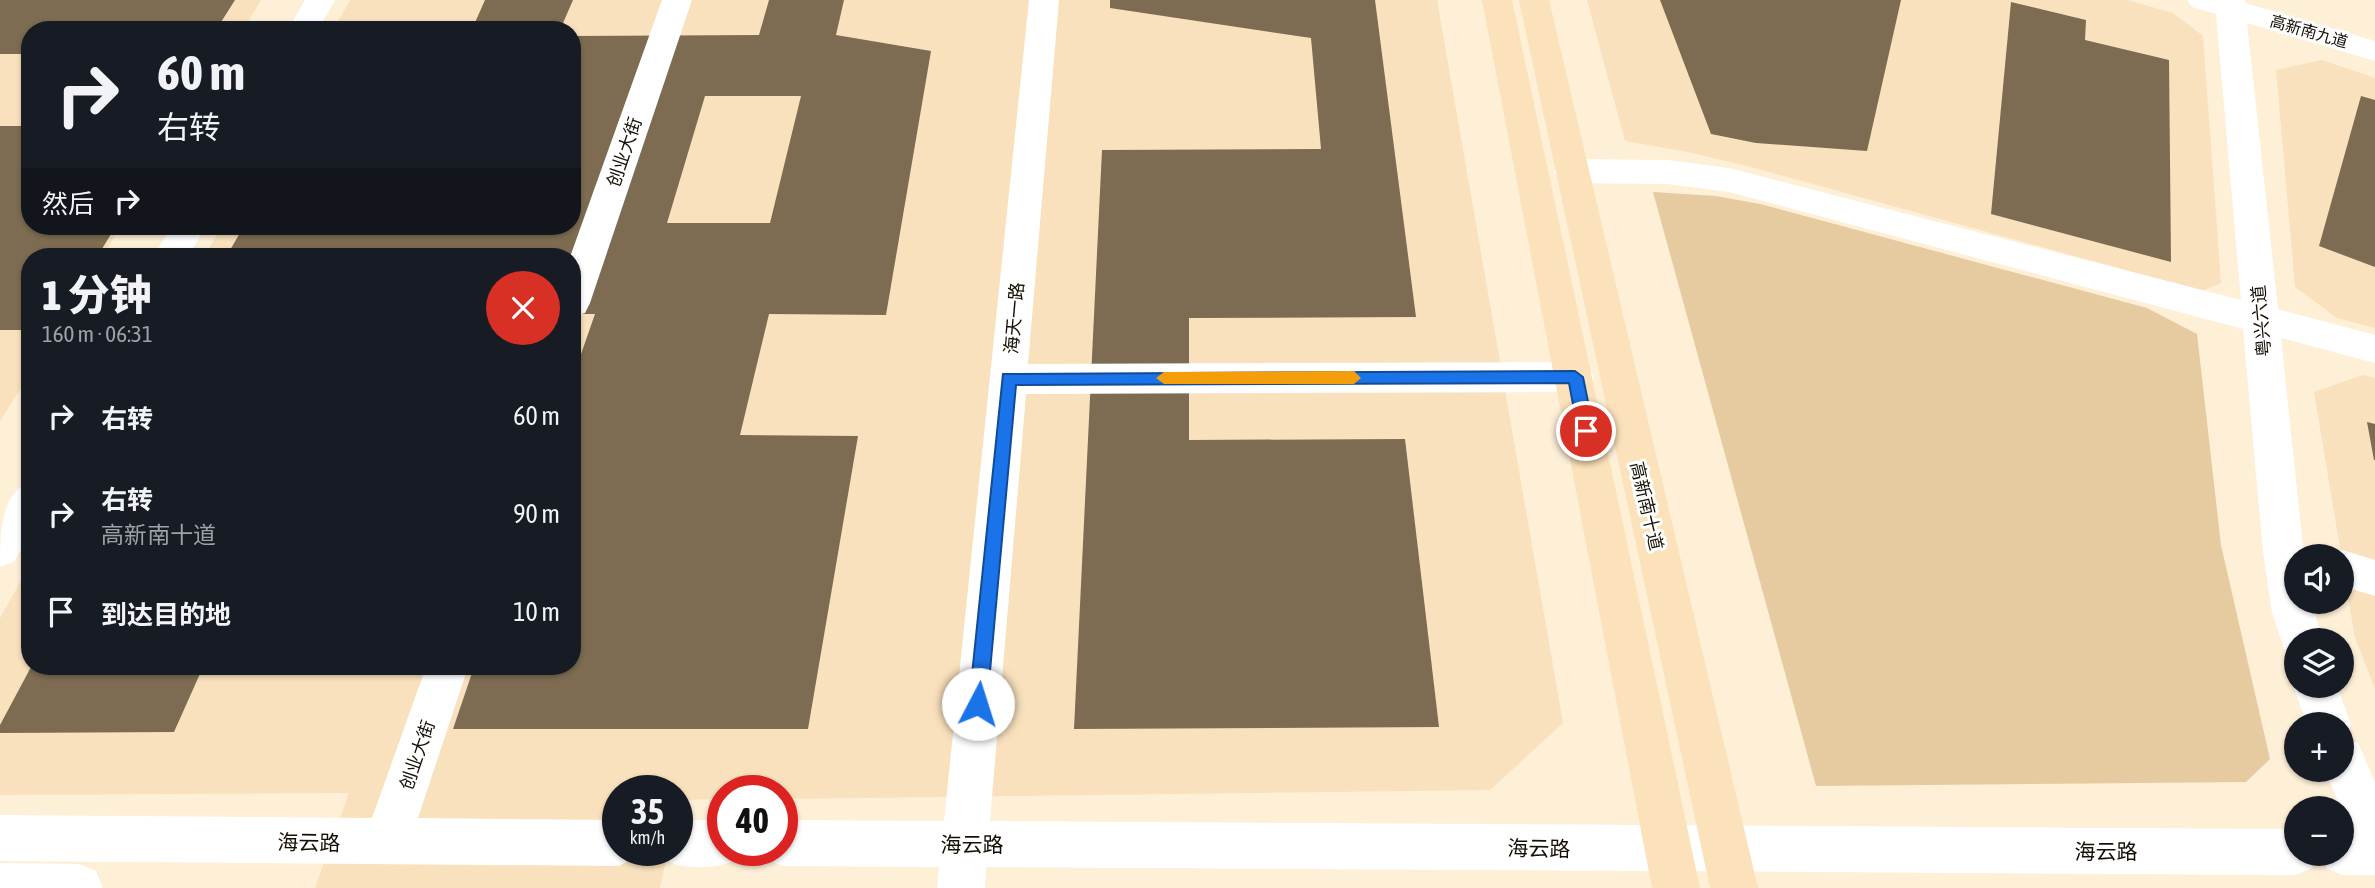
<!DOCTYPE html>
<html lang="zh">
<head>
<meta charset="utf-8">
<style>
  :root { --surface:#171b24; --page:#242831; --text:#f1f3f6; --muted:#9ea1a6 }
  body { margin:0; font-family:"Asap Condensed","Noto Sans SC",sans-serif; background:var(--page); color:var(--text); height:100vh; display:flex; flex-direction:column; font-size:26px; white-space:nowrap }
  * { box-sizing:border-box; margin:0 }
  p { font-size:23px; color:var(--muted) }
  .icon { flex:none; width:38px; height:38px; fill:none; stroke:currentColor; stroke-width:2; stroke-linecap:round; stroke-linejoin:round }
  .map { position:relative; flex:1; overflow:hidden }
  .details { position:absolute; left:21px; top:248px; width:560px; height:427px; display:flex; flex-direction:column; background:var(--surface); border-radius:28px; box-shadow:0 2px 5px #0004 }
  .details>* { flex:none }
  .top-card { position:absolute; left:21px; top:21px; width:560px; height:214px; border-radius:28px; box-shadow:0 2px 5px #0004; background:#171b24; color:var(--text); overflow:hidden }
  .tools { position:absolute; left:2284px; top:544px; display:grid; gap:14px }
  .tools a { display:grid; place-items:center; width:70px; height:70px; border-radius:50%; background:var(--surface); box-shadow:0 2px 5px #0004; font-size:35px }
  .speed { position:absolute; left:602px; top:775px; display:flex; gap:14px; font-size:35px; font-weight:700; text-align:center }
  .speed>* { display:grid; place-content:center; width:91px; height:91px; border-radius:50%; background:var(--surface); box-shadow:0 2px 5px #0004; line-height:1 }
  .speed small { font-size:18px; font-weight:400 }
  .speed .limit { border:10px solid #d22; background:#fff; color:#111 }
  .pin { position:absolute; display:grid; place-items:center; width:60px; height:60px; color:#fff; margin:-30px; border:4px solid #fff; border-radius:50%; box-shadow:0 2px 7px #0007 }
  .me { position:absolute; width:77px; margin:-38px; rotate:5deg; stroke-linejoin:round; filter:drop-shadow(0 0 5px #0008) }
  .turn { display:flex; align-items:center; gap:24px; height:147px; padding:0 21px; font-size:32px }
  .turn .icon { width:91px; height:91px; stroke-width:2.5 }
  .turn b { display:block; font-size:49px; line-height:60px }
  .then { display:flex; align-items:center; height:66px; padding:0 21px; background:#0003; gap:14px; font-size:26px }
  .round { display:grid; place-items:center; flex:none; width:74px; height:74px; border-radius:37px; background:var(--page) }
  .head { display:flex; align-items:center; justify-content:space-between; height:119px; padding:0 21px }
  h1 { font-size:42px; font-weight:800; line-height:52px }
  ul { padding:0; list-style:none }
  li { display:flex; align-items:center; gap:21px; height:98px; padding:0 21px }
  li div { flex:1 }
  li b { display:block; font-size:26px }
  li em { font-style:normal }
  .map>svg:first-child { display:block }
  .built { fill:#f9e1bd }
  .green { fill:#e6cba1 }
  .building { fill:#7d6c51; fill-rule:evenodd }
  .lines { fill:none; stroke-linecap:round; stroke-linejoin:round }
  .minor { fill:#fff; fill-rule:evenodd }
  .major { fill:#fbe2ba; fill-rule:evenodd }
  .route { fill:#1a73e8; stroke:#114b97; stroke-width:2 }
  .slow { fill:#f59e0b }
  .labels { text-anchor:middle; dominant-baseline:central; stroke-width:6; stroke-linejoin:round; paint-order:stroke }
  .far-street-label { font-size:16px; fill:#150f05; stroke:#fff }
  .street-label { font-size:18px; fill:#150f05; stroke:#fff }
  .near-street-label { font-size:21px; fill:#150f05; stroke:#fff }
</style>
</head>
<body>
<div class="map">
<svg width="2375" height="888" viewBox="0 0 2375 888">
  <rect width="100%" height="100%" fill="#feefd7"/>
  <!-- built -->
  <path class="built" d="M0 0H261L243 30H30V226H121L102 257H30V374L0 421Z
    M350 0H1437L1563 723 1490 790 782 799V791H723V799L679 800 677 808V791H618V850L668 851 660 888H315L349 793 0 795V618L30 565V667H572V257H204L222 226H572V30H333Z
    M1587 0H2127L2173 13 2203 36 2221 283 2202 291 1751 167 1688 152 1625 141Z
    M2322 60 2375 78V328L2337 318 2295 287 2276 70Z
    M2363 375 2375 378V689L2355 638 2314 392Z"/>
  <!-- green -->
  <path class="green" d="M1653 192 1716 196 1760 204 2147 308 2197 334 2221 545 2270 759 2246 782 1816 786Z"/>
  <!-- building -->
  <path class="building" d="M0 0H235L216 30H30V54H0Z
    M485 0H573L560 30H351L352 27H473Z
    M769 0H844L836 35 931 51 886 315 769 314 740 435 858 436 808 729H453L474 667H572V380L595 314H572V257H226L244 226H572V36L759 35ZM705 96H801L770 223H667Z
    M1110 0H1375L1416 317 1189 318V440L1405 439 1439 727 1074 729 1102 150 1321 149 1311 38 1110 8Z
    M1660 0H1901L1867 151 1756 143 1711 134Z
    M2011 2 2086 20 2085 40 2169 60 2171 262 1991 214Z
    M2361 96 2375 100V267L2319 246Z
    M0 126H30V226H116L97 257H30V330H0Z
    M2367 422 2375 424V460H2374Z
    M31 667H203L174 732 0 733V725Z"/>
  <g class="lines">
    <!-- minor -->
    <path class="minor" d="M305 0H335L318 30H288Z
      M662 0H692L590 303 585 313 572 317 570 257Z
      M1029 0H1059L1028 364 1575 362 1588 366 1594 377 1588 388 1575 392 1026 394 990 821 2296 829V854H2318L2312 868 2296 875 986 867 985 888H937L939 867 782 866 766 859 762 850H782V820L944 821Z
      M2187 0H2245V3L2375 41V61L2247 23 2278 309 2375 335V363L2281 338 2304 556H2296V602H2312L2322 640H2296V657L2286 654 2272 613 2263 552 2243 329 1729 192 1667 184 1571 183 1559 179 1554 171 1559 163 1571 159 1667 160 1729 168 2241 300 2216 14 2192 7Z
      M172 226H206L188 257H153Z
      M30 481V535L14 562 0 567C0 535 0 494 30 481Z
      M2342 550 2375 560V596L2342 586V556H2327Z
      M426 667H468L418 818 618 820V850H638L634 859 618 866 0 861V815L372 818Z
      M2296 680V686H2337L2351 724 2345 738 2358 743 2375 782V875H2342L2326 868 2320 854H2342V829H2349L2325 770H2342V724H2307L2293 686Z
      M677 820H723V850H743L739 859C715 870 685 870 661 859L657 850H677Z
      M0 863 79 864 96 871 103 888H0Z"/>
    <!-- major -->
    <path class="major" d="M1482 0H1512L1700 888H1652Z
      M1519 0H1549L1758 888H1710Z"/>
  </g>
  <!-- route -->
  <path class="route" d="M1575 371 1583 377 1594 431 1586 438 1578 431 1569 383 1016 385 987 704 985 710 978 712 972 710 969 704 1003 374Z"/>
  <!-- slow -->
  <path class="slow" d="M1354 371 1361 378 1354 384H1164L1156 378 1164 372Z"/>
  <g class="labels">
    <!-- far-street labels -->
    <g class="far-street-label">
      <text transform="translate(2309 31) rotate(16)">高新南九道</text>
    </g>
    <!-- street labels -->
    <g class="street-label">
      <text transform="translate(624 152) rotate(-71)">创业大街</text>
      <text transform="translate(1014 318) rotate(-85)">海天一路</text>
      <text transform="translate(2261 321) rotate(-95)">粤兴六道</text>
      <text transform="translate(1647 506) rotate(77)">高新南十道</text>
      <text transform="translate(417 755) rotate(-71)">创业大街</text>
    </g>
    <!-- near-street labels -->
    <g class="near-street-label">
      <text transform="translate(309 842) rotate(1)">海云路</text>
      <text x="972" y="844">海云路</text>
      <text transform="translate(1539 848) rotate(1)">海云路</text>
      <text x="2106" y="851">海云路</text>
    </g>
  </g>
</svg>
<div class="tools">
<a><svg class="icon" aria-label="sound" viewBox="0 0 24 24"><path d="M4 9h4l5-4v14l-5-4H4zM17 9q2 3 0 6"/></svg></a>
<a><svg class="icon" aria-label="layers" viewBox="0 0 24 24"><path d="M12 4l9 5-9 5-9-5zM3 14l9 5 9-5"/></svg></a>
<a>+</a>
<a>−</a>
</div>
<div class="speed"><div>35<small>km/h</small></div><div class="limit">40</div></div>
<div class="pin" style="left:1586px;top:431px;background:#d93025"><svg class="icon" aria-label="arrive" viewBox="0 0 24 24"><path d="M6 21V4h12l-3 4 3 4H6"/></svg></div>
<svg class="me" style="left:978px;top:704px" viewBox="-20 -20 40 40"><circle r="19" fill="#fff"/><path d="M0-13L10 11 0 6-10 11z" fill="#1a73e8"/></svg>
<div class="top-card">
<div class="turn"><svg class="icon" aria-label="right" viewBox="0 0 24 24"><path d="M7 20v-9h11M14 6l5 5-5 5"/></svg><div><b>60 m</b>右转</div></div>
<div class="then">然后<svg class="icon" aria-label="right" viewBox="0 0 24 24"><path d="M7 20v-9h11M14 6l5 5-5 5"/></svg></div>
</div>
<section class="details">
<div class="head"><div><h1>1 分钟</h1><p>160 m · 06:31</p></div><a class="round" style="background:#d93025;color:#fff"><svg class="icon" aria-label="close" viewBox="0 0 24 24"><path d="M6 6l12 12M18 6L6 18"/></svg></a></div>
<ul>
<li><svg class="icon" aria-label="right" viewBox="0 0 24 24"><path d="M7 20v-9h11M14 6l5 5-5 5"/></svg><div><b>右转</b></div><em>60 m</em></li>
<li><svg class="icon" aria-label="right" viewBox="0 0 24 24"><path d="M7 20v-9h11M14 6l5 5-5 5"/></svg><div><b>右转</b><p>高新南十道</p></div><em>90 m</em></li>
<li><svg class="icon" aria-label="arrive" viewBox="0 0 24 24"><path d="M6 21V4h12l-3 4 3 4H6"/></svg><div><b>到达目的地</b></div><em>10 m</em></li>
</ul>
</section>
</div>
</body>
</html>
